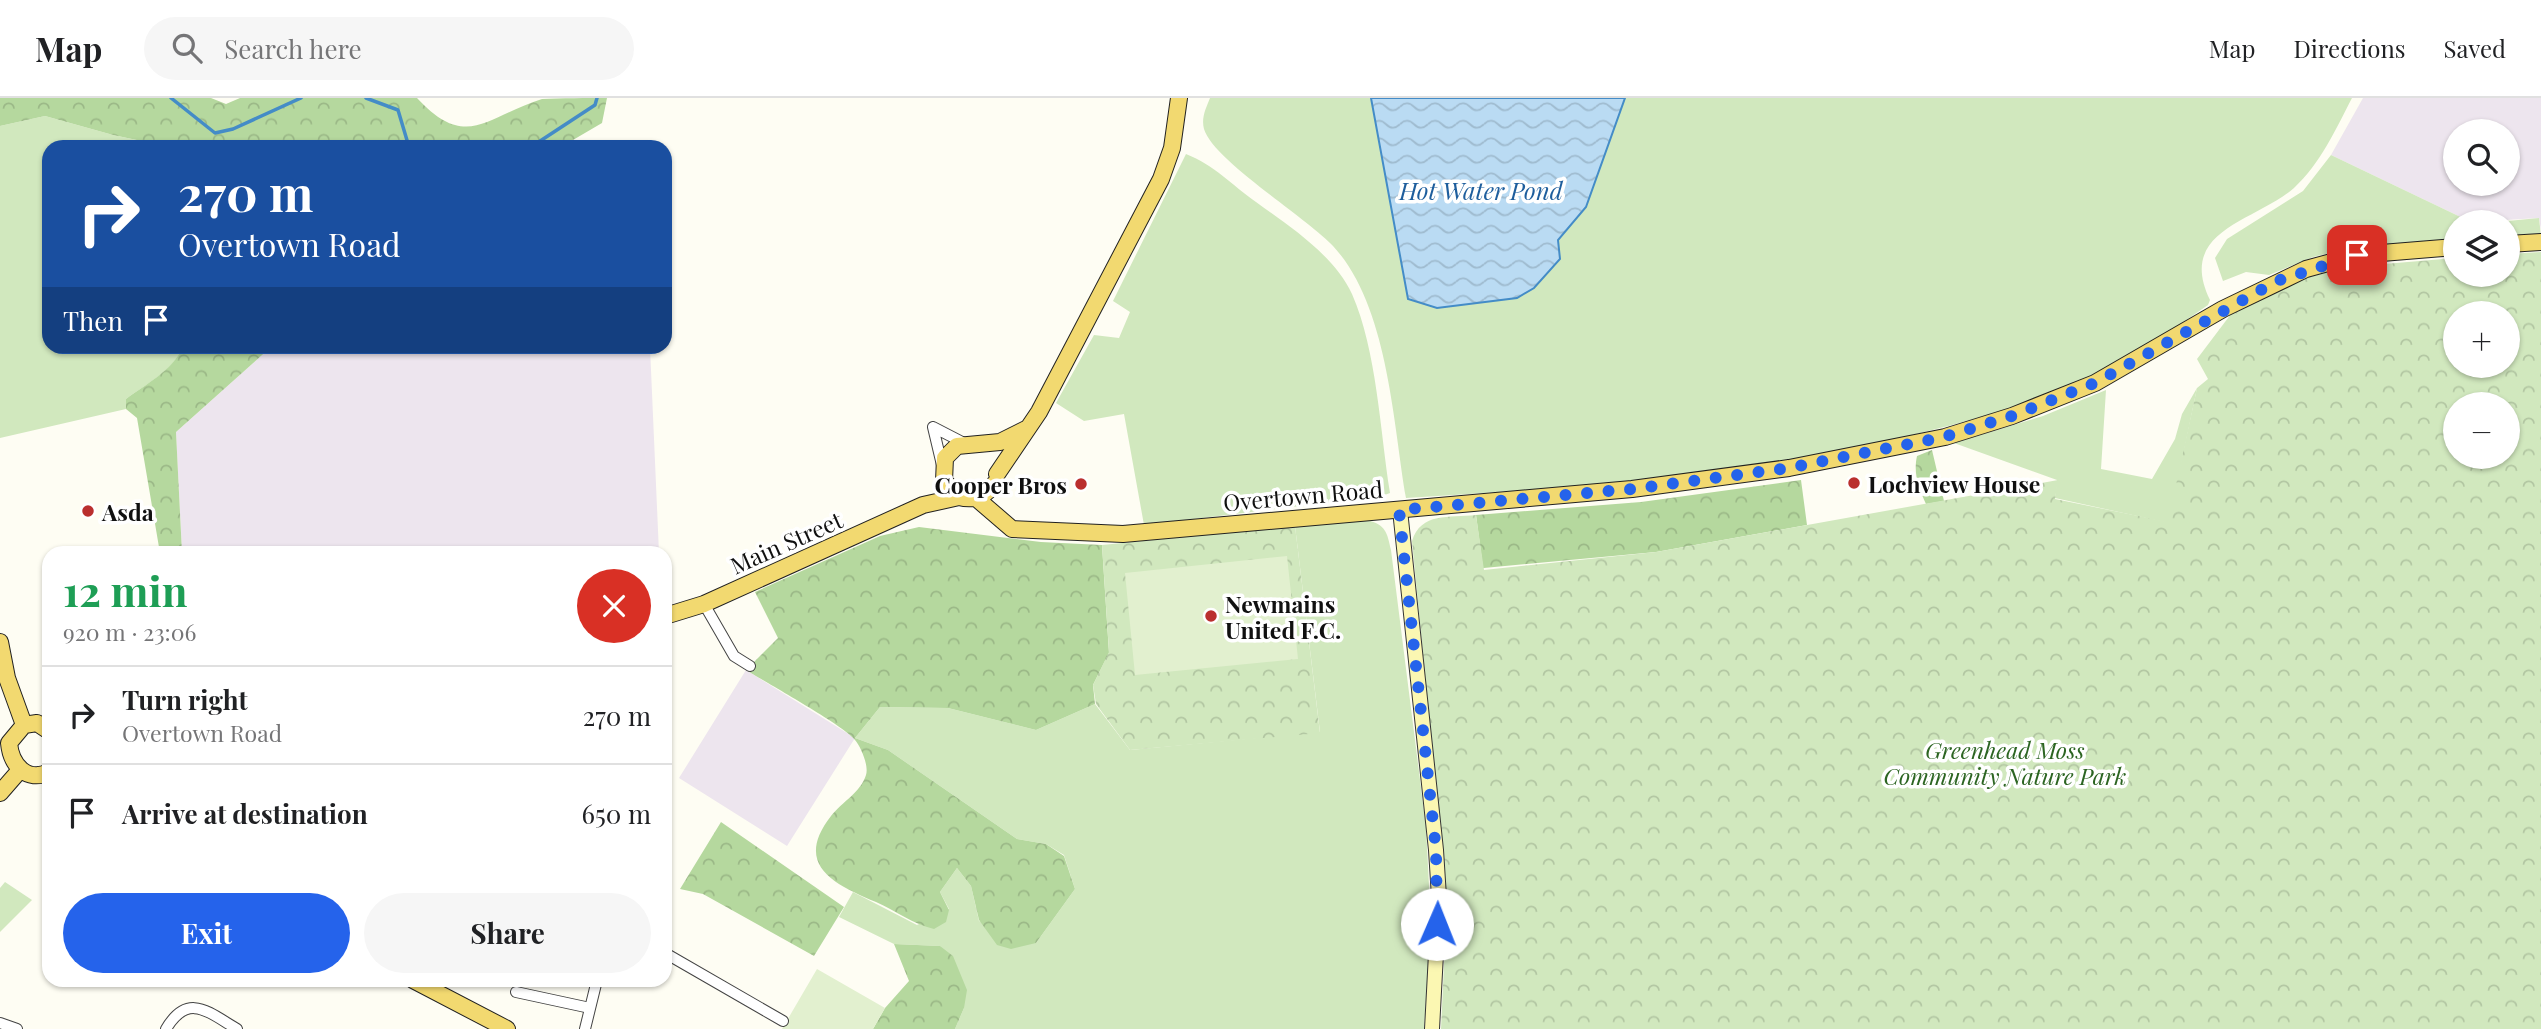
<!DOCTYPE html>
<html lang="en">
<head>
<meta charset="utf-8">
<style>
  :root { --surface:#fff; --page:#f6f6f6; --text:#202124; --muted:#757577; --line:#e0e0e0; --accent:#2563eb }
  body { margin:0; font-family:"Playfair Display",serif; background:var(--page); color:var(--text); height:100vh; display:flex; flex-direction:column; font-size:26px; white-space:nowrap }
  * { box-sizing:border-box; margin:0 }
  p { font-size:23px; color:var(--muted) }
  .icon { flex:none; width:38px; height:38px; fill:none; stroke:currentColor; stroke-width:2; stroke-linecap:round; stroke-linejoin:round }
  .map { position:relative; flex:1; overflow:hidden }
  .drawer { position:absolute; left:42px; top:448px; width:630px; height:441px; display:flex; flex-direction:column; background:var(--surface); border-radius:21px; box-shadow:0 2px 5px #0004 }
  .drawer>* { flex:none }
  .banner { position:absolute; left:42px; top:42px; width:630px; height:214px; border-radius:21px; box-shadow:0 2px 5px #0004; background:#1a4fa0; color:#fff; overflow:hidden }
  .controls { position:absolute; left:2443px; top:21px; display:grid; gap:14px }
  .controls a { display:grid; place-items:center; width:77px; height:77px; border-radius:50%; background:var(--surface); box-shadow:0 2px 5px #0004; font-size:35px }
  .pin { position:absolute; display:grid; place-items:center; width:60px; height:60px; color:#fff; margin:-30px; border-radius:14px; box-shadow:0 4px 10px #0006 }
  .me { position:absolute; width:77px; margin:-38px; rotate:1deg; stroke-linejoin:round; filter:drop-shadow(0 0 5px #0008) }
  .turn { display:flex; align-items:center; gap:24px; height:147px; padding:0 21px; font-size:32px }
  .turn .icon { width:91px; height:91px; stroke-width:2.5 }
  .turn b { display:block; font-size:49px; line-height:60px }
  .then { display:flex; align-items:center; height:66px; padding:0 21px; background:#0003; gap:14px; font-size:26px }
  .round { display:grid; place-items:center; flex:none; width:74px; height:74px; border-radius:37px; background:var(--page) }
  .head { display:flex; align-items:center; justify-content:space-between; height:119px; padding:0 21px }
  h1 { font-size:42px; font-weight:700; line-height:52px; color:#1e9e55 }
  .button { display:flex; gap:14px; margin-top:auto; padding:14px 21px }
  .button a { flex:1; height:80px; border-radius:42px; background:var(--accent); color:#fff; font-size:28px; font-weight:700; line-height:80px; text-align:center }
  .button a+a { background:var(--page); color:var(--text) }
  ul { padding:0; list-style:none }
  li { display:flex; align-items:center; gap:21px; height:98px; padding:0 21px; border-top:2px solid var(--line) }
  li div { flex:1 }
  li b { display:block; font-size:26px }
  li em { font-style:normal }
  header { display:flex; align-items:center; gap:42px; box-sizing:border-box; height:98px; padding:0 35px; background:var(--surface); border-bottom:2px solid var(--line) }
  header strong { font-size:33px }
  nav { display:flex; gap:38px; margin-inline-start:auto; font-size:24px }
  .search { width:490px; height:63px; background:var(--page); display:flex; align-items:center; gap:18px; box-sizing:border-box; padding:0 24px; border-radius:38px; color:var(--muted); font-size:26px }
  .map>svg:first-child { display:block }
  .industrial { fill:#ede5ee; fill-rule:evenodd }
  .grass { fill:#d1e8be }
  .forest { fill:url(#forest-crowns) }
  .park { fill:url(#park-crowns); fill-rule:evenodd }
  .pitch { fill:#e2f0cf }
  .water { fill:url(#water-waves); stroke:#448cc7; stroke-width:2 }
  .lines { fill:none; stroke-linecap:round; stroke-linejoin:round }
  .stream { stroke:#448cc7; stroke-width:3.5 }
  .street-casing { stroke:#434343; stroke-width:12 }
  .secondary-casing { stroke:#323232; stroke-width:16 }
  .primary-casing { stroke:#212121; stroke-width:18 }
  .street { stroke:#fff; stroke-width:10 }
  .secondary { stroke:#fbf7b2; stroke-width:14 }
  .primary { stroke:#f2d970; stroke-width:16 }
  .route { stroke:#2563eb; stroke-width:12; stroke-dasharray:0 21.6 }
  .poi-dot { fill:#ba2f2e; stroke:#fff; stroke-width:2.5 }
  .labels { text-anchor:middle; dominant-baseline:central; stroke-width:7; stroke-linejoin:round; paint-order:stroke }
  .poi-label { font-size:23px; font-weight:bold; fill:#101010; stroke:#fff; text-anchor:start }
  .street-label { font-size:23px; fill:#101010; stroke:#fff }
  .park-label { font-size:23px; font-style:italic; fill:#2c6522; stroke:#fff }
  .water-label { font-size:24px; font-style:italic; fill:#1e5e9d; stroke:#fff }
</style>
</head>
<body>
<header>
<strong>Map</strong>
<div class="search"><svg class="icon" aria-label="search" viewBox="0 0 24 24"><circle cx="10" cy="10" r="6"/><path d="M15 15l6 6"/></svg>Search here</div>
<nav><a>Map</a><a>Directions</a><a>Saved</a></nav>
</header>
<div class="map">
<svg width="2541" height="931" viewBox="0 0 2541 931">
  <defs>
    <pattern id="forest-crowns" width="20" height="18" patternUnits="userSpaceOnUse" patternTransform="scale(1.75)"><rect width="20" height="18" fill="#b5d89e"/><path d="M2 6a3 3 0 1 1 6 0M12 15a3 3 0 1 1 6 0" fill="none" stroke="#9bb887"/></pattern>
    <pattern id="park-crowns" width="20" height="18" patternUnits="userSpaceOnUse" patternTransform="scale(1.75)"><rect width="20" height="18" fill="#d1e8be"/><path d="M2 6a3 3 0 1 1 6 0M12 15a3 3 0 1 1 6 0" fill="none" stroke="#b2c6a2"/></pattern>
    <pattern id="water-waves" width="16" height="10" patternUnits="userSpaceOnUse" patternTransform="scale(1.75)"><rect width="16" height="10" fill="#badbf3"/><path d="M0 5q4-4 8 0t8 0" fill="none" stroke="#9fbbcf"/></pattern>
  </defs>
  <rect width="100%" height="100%" fill="#fefdf3"/>
  <!-- industrial -->
  <path class="industrial" d="M2363 0H2541V132L2539 120 2471 124 2331 57ZM2455 33H2508V86H2455Z
    M271 249H650L659 455H182L176 334Z
    M746 572 855 640 787 748 679 680Z"/>
  <!-- grass -->
  <path class="grass" d="M1210 0H2352C2336 31 2320 66 2294 90 2255 124 2176 132 2210 202L2208 207C2182 225 2156 244 2128 259 2057 299 1978 322 1899 340 1738 377 1571 390 1406 400 1393 324 1388 207 1333 148 1307 120 1213 62 1204 31 1201 20 1206 10 1210 0Z
    M45 18 113 37 170 49H49V248L183 249C172 274 147 285 126 301V311L0 340V28Z
    M1186 56C1214 67 1232 87 1256 104 1289 128 1334 157 1352 196 1377 253 1380 333 1390 395L1368 403H1342L1144 427 1124 316 1084 323 1056 305 1094 237 1119 240 1130 214 1113 203Z
    M2331 57 2471 124H2455V141L2354 149 2313 159 2269 177 2246 174 2223 183 2215 160 2227 141 2303 93Z
    M2539 120 2541 138 2508 139V124H2497Z
    M2197 290 2169 425 2055 400 2057 382 1954 345 2043 318 2106 292 2101 371 2152 381 2175 341 2182 316Z
    M1367 422C1386 427 1387 434 1391 452L1426 729 1431 827 1424 931H955L964 910 940 848 894 846 839 819 853 794 917 827 949 811 940 794 957 770 971 788 979 823 1036 845 1075 791 1064 757 1046 746 1017 741 888 652 855 640 880 609 948 610 1036 632 1095 606 1130 652 1320 634 1295 428Z
    M5 784 32 802 0 834V790Z"/>
  <!-- forest -->
  <path class="forest" d="M0 0H211L226 6 240 0H417C467 54 487 18 542 1 560 0 588 0 607 0L602 25 561 49H170L113 37 45 18 0 28Z
    M183 249H271L176 334 182 455H160L137 320 126 311V301C147 285 171 274 183 249Z
    M1932 352 1944 403 1926 406C1919 390 1913 376 1917 358Z
    M1801 382 1807 427 1656 454 1452 473 1483 470 1476 417 1641 404Z
    M919 429 1041 444 1102 447 1109 555 1093 587 1095 606 1036 632 948 610 880 609 855 640 888 652 1017 741 1046 746 1064 758 1075 791 1036 845 1011 851 997 847 979 822 971 788 957 770 940 794 949 812 946 824 934 831C913 826 896 813 876 804 834 786 793 767 831 718 842 704 861 694 866 677 869 668 861 649 855 642 846 629 765 584 746 572L778 540 755 494 880 438Z
    M721 724 844 809 814 858 703 796 680 791Z
    M894 846 940 848 953 858 967 892 964 910 955 931H873L885 910 909 883Z"/>
  <!-- park -->
  <path class="park" d="M2541 154V931H1441L1446 824 1443 763 1412 443C1421 414 1449 420 1476 417L1484 472 1656 454 2058 382 2055 401 2168 424 2197 290 2208 281 2197 261 2231 216 2305 180 2349 169 2455 160V177H2508V156ZM2455 215H2508V268H2455ZM2455 306H2508V359H2455Z
    M1295 428 1320 635 1130 652 1096 606 1093 587 1109 554 1102 447Z"/>
  <!-- pitch -->
  <path class="pitch" d="M1287 458 1298 561 1135 577 1125 475Z
    M817 871 885 910 873 931H782Z"/>
  <!-- water -->
  <path class="water" d="M1371 0H1625L1586 109 1558 142 1560 161 1534 190 1517 200 1437 210 1408 201Z"/>
  <g class="lines">
    <!-- stream -->
    <path class="stream" d="M171 0 215 35 233 31 301 0
      M366 0 398 12 409 49
      M531 49 595 7 597 0"/>
    <!-- street casing -->
    <g class="street-casing">
      <path id="street" d="M933 329 942 367
        M933 329 964 345
        M704 506 734 558 750 568
        M665 855 783 923
        M516 894 590 910
        M0 925 17 931
        M166 931C188 894 208 914 237 931
        M585 931 597 882"/>
    </g>
    <!-- secondary casing -->
    <g class="secondary-casing">
      <path id="secondary" d="M1400 412 1436 752 1439 799 1432 931"/>
    </g>
    <!-- primary casing -->
    <g class="primary-casing">
      <path id="primary" d="M2508 146 2541 144
        M997 376 1039 314 1161 81 1172 50 1179 0
        M995 385C986 398 975 403 959 399L944 383 945 360 957 348 1000 344 1028 330
        M976 400 1012 431 1123 436 1632 391 1789 370 1945 339 2012 318 2095 285 2223 211 2306 171 2357 157 2455 149
        M665 518 704 506 923 407 959 399
        M0 544 7 580 24 627
        M49 633 37 625 24 627 9 645C11 667 27 685 49 674
        M0 695 20 672
        M413 882 507 931"/>
    </g>
    <!-- street -->
    <use href="#street" class="street"/>
    <!-- secondary -->
    <use href="#secondary" class="secondary"/>
    <!-- primary -->
    <use href="#primary" class="primary"/>
  </g>
  <g class="lines">
    <!-- route -->
    <path class="route" d="M1437 826 1436 752 1399 412 1632 391 1789 370 1944 339 2012 318 2095 285 2277 183 2357 157"/>
  </g>
  <!-- markers -->
  <g class="poi-dot">
    <circle cx="1854" cy="385" r="7"/>
    <circle cx="1081" cy="386" r="7"/>
    <circle cx="88" cy="413" r="7"/>
    <circle cx="1211" cy="518" r="7"/>
  </g>
  <g class="labels">
    <!-- poi labels -->
    <g class="poi-label">
      <text x="1868" y="385">Lochview House</text>
      <text x="1067" y="386" text-anchor="end">Cooper Bros</text>
      <text x="102" y="413">Asda</text>
      <text x="1225" y="505">Newmains<tspan x="1225" dy="26">United F.C.</tspan></text>
    </g>
    <!-- street labels -->
    <g class="street-label">
      <text transform="translate(1303 397) rotate(-5)">Overtown Road</text>
      <text transform="translate(786 444) rotate(-24)">Main Street</text>
    </g>
    <!-- park labels -->
    <g class="park-label">
      <text x="2005" y="651">Greenhead Moss<tspan x="2005" dy="26">Community Nature Park</tspan></text>
    </g>
    <!-- water labels -->
    <g class="water-label">
      <text x="1481" y="92">Hot Water Pond</text>
    </g>
  </g>
</svg>
<div class="controls">
<a><svg class="icon" aria-label="search" viewBox="0 0 24 24"><circle cx="10" cy="10" r="6"/><path d="M15 15l6 6"/></svg></a>
<a><svg class="icon" aria-label="layers" viewBox="0 0 24 24"><path d="M12 4l9 5-9 5-9-5zM3 14l9 5 9-5"/></svg></a>
<a>+</a>
<a>−</a>
</div>
<div class="pin" style="left:2357px;top:157px;background:#d93025"><svg class="icon" aria-label="arrive" viewBox="0 0 24 24"><path d="M6 21V4h12l-3 4 3 4H6"/></svg></div>
<svg class="me" style="left:1437px;top:826px" viewBox="-20 -20 40 40"><circle r="19" fill="#fff"/><path d="M0-13L10 11 0 6-10 11z" fill="#2563eb"/></svg>
<div class="banner">
<div class="turn"><svg class="icon" aria-label="right" viewBox="0 0 24 24"><path d="M7 20v-9h11M14 6l5 5-5 5"/></svg><div><b>270 m</b>Overtown Road</div></div>
<div class="then">Then<svg class="icon" aria-label="arrive" viewBox="0 0 24 24"><path d="M6 21V4h12l-3 4 3 4H6"/></svg></div>
</div>
<section class="drawer">
<div class="head"><div><h1>12 min</h1><p>920 m · 23:06</p></div><a class="round" style="background:#d93025;color:#fff"><svg class="icon" aria-label="close" viewBox="0 0 24 24"><path d="M6 6l12 12M18 6L6 18"/></svg></a></div>
<ul>
<li><svg class="icon" aria-label="right" viewBox="0 0 24 24"><path d="M7 20v-9h11M14 6l5 5-5 5"/></svg><div><b>Turn right</b><p>Overtown Road</p></div><em>270 m</em></li>
<li><svg class="icon" aria-label="arrive" viewBox="0 0 24 24"><path d="M6 21V4h12l-3 4 3 4H6"/></svg><div><b>Arrive at destination</b></div><em>650 m</em></li>
</ul>
<div class="button"><a>Exit</a><a>Share</a></div>
</section>
</div>
</body>
</html>
